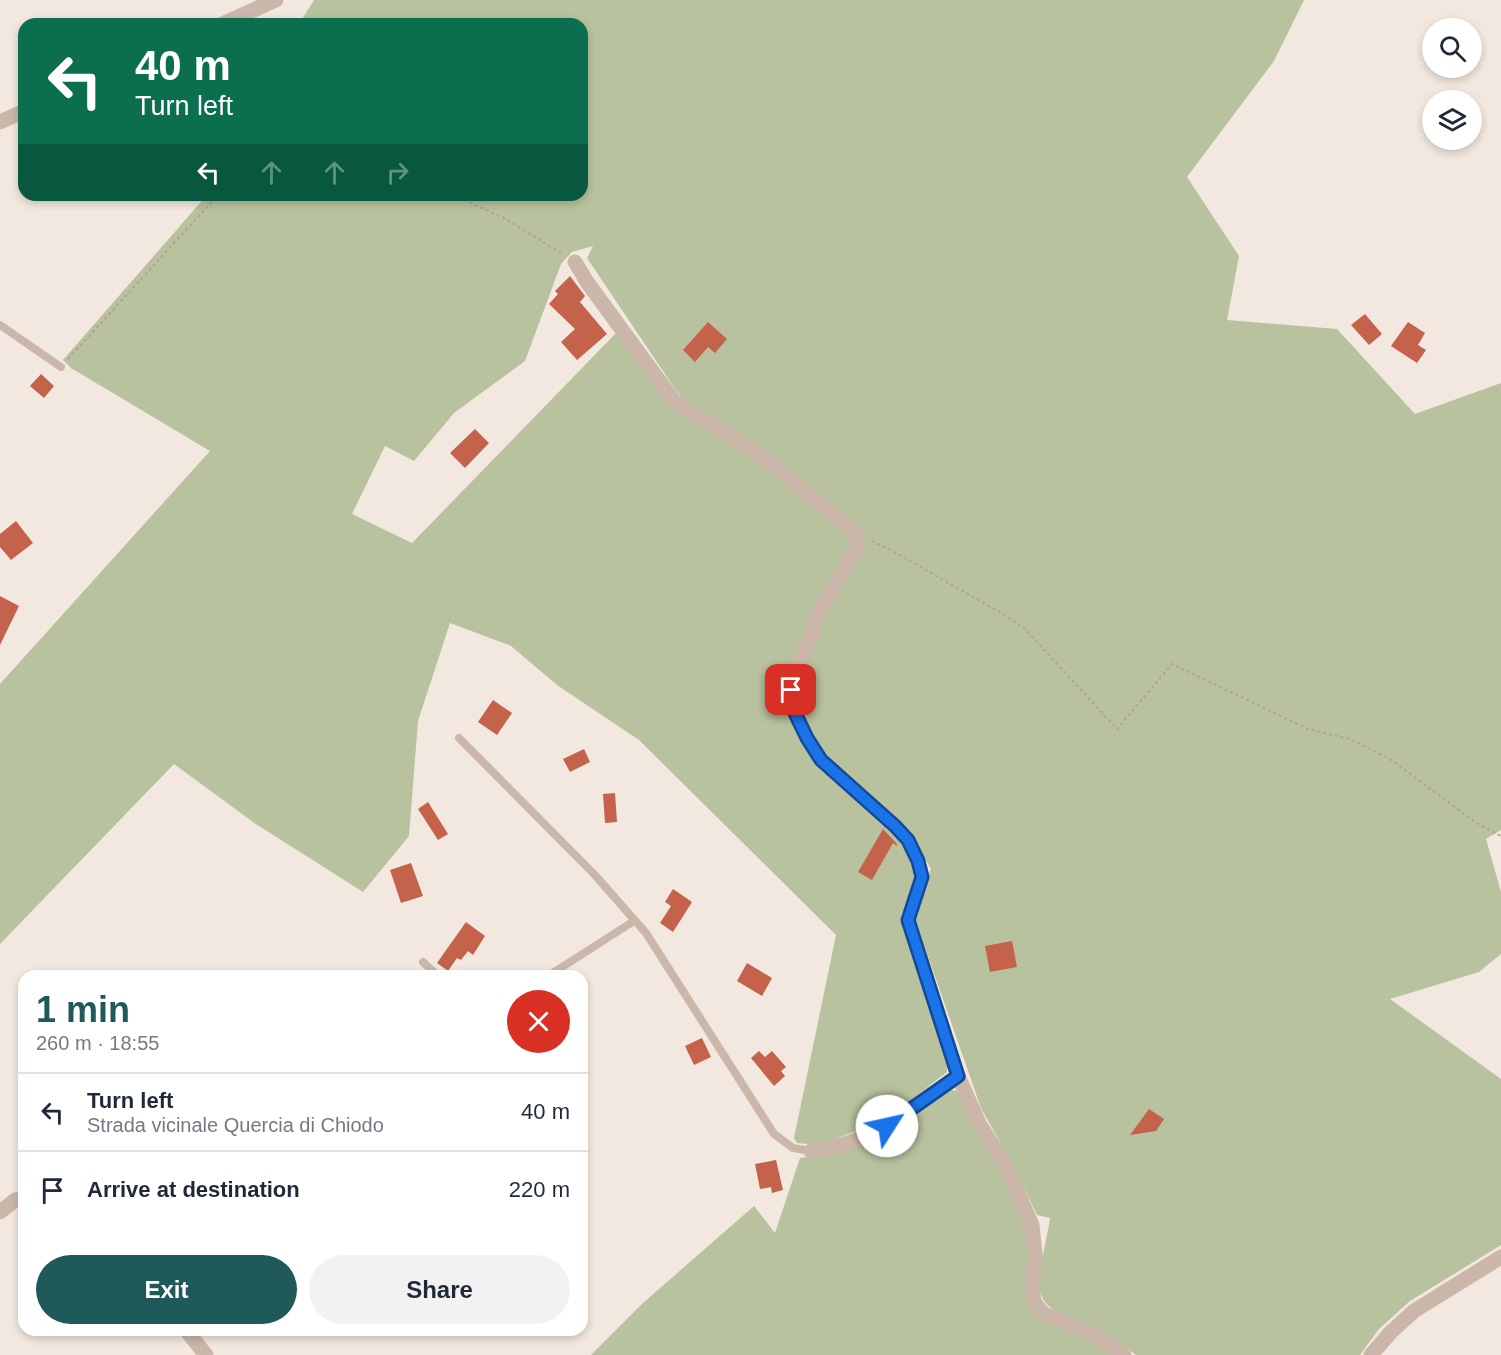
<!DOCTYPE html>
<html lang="en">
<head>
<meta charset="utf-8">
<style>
  :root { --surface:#fff; --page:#f2f2f3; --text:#1f2937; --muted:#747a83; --line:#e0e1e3; --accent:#20595a }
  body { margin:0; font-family:Arial,sans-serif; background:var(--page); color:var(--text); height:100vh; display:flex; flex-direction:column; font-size:22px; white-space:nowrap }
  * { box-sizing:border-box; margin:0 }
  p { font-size:20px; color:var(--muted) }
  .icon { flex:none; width:33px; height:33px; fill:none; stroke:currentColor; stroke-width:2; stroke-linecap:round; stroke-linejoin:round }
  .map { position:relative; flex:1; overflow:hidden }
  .panel { position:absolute; left:18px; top:970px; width:570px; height:366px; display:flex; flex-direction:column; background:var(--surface); border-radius:18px; box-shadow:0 3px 9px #0003 }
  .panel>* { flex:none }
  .banner { position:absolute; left:18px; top:18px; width:570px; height:183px; border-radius:18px; box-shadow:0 3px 9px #0003; background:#0b6e4f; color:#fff; overflow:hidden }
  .fabs { position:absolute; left:1422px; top:18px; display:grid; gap:12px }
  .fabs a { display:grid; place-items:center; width:60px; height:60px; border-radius:50%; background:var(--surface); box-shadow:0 3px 9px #0003; font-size:30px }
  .pin { position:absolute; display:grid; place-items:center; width:51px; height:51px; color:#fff; margin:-26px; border-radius:12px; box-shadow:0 3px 9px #0006 }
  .me { position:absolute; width:66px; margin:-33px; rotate:55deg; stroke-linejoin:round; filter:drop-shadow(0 0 4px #0008) }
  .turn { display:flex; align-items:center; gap:21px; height:126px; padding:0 18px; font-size:27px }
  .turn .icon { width:78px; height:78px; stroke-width:2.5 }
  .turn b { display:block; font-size:42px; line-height:51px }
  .lanes { display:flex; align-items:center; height:57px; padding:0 18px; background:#0003; justify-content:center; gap:30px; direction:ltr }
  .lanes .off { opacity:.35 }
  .round { display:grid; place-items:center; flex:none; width:63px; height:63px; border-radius:32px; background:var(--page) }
  .head { display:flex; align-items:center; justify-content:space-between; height:102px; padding:0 18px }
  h1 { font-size:36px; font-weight:800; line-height:45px; color:var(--accent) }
  .cta { display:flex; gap:12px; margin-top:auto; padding:12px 18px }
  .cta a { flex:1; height:69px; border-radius:36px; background:var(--accent); color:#fff; font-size:24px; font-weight:800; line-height:69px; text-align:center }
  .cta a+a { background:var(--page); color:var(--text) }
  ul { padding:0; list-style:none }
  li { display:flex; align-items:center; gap:18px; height:78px; padding:0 18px; border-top:2px solid var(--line) }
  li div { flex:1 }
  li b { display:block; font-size:22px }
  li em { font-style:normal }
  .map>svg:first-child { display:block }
  .green { fill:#b8c29e }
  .building { fill:#c4624b }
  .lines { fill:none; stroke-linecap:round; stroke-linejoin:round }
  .path { stroke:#b7a195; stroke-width:2; stroke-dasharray:3 3; stroke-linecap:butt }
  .service { stroke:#cbb7aa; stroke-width:8 }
  .minor { stroke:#cbb7aa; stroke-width:15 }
  .tertiary { stroke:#cbb7aa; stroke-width:15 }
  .route-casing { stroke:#114b97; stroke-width:15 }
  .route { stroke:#1a73e8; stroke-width:10 }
</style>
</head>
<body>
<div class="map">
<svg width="1501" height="1355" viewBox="0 0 1501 1355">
  <rect width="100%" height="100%" fill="#f2e8df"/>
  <!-- green -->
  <path class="green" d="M314 0H1304L1274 61 1187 177 1239 256 1227 320 1337 329 1415 414 1501 383V830L1486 839 1501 892V954L1479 972 1390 999 1501 1079V1245L1410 1301 1379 1329 1360 1355H1136C1126 1347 1116 1340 1105 1334 1082 1322 1038 1315 1039 1283 1040 1262 1047 1239 1050 1218L1037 1215 1012 1164 981 1108 916 922V912L931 869 919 848 824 756 798 704 796 690 823 615 863 542 684 400 677 392 587 258 593 246 572 252 561 264 525 361 454 413 414 461 385 446 352 514 412 543 617 332 669 403 758 460 848 532 851 545 816 606 798 648 784 699 809 752 905 845 916 874 901 916 948 1063 947 1072 887 1119 820 1145 797 1143 794 1138 836 935 639 740 557 685 511 646 450 623 418 721 409 836 363 892 253 822 174 764 0 944V684L210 451 71 368 63 360 207 195H582V24H299Z
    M950 1089 959 1092 1001 1169 1025 1225 1030 1255 1029 1304 1117 1355H591L643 1303 754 1206 775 1233 800 1158C831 1155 862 1149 890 1133 911 1122 930 1103 950 1089Z"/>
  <!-- building -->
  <path class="building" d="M570 276 585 296 580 302 607 334 577 360 561 342 575 329 549 304 558 294 555 291Z
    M1365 314 1382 334 1369 345 1351 325Z
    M708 322 727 339 715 353 708 347 695 362 683 350Z
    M1408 322 1425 333 1418 345 1426 350 1417 363 1391 346Z
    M41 374 54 386 44 398 30 386Z
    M475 429 489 443 465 468 450 453Z
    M16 521 33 543 11 560 0 547V534Z
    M0 596 19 606 0 645Z
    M493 700 512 713 497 735 478 722Z
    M584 749 590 762 570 772 563 759Z
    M615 793 617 822 605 823 603 794Z
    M428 802 448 834 438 840 418 809Z
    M883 829 897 844V846L893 843 872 880 858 872Z
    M411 863 423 896 401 903 390 870Z
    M673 889 692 902 673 932 660 923 671 906 665 902Z
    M466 922 485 936 473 955 468 951 461 960 457 958 448 971 437 963Z
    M1012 941 1017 967 990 972 985 946Z
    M747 963 772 978 762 996 737 981Z
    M702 1038 711 1057 694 1065 685 1046Z
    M759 1051 765 1057 772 1051 786 1067 781 1071 785 1076 774 1086 751 1058Z
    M1149 1109 1164 1119 1156 1131 1130 1135Z
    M776 1160 783 1190 772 1193 771 1187 760 1189 755 1164Z"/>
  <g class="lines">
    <!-- path -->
    <path class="path" d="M453 195 506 219 562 254
      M68 359 218 195
      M872 541 889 549 1003 614 1024 628 1117 729 1172 664 1308 729 1350 739 1390 759 1475 822 1501 836"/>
    <!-- service -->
    <path class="service" d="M0 325 61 367
      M459 738 594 874 646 933 774 1134 793 1148 811 1151
      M423 962 438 976
      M548 976 634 921"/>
    <!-- minor -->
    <path class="minor" d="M222 24 276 0
      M0 122 24 111
      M575 262 587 282 674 401 761 455 856 534 858 545 818 614 791 690 793 709 807 738 821 760 895 826 908 841 918 861 922 877 908 920 958 1076 980 1125 1005 1164 1032 1225 1035 1254 1032 1284 1034 1302 1044 1314 1100 1338 1124 1355
      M811 1151C868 1146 913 1108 958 1076
      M0 1212 15 1200 24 1199
      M186 1330 206 1355"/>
    <!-- tertiary -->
    <path class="tertiary" d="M1371 1355 1391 1332 1414 1311 1501 1257"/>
  </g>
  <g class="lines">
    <!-- route casing -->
    <g class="route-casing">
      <path id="route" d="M791 690 793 709 807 738 821 760 895 826 908 840 918 861 922 877 908 920 958 1076 887 1126"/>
    </g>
    <!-- route -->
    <use href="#route" class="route"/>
  </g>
</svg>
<div class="fabs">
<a><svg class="icon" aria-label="search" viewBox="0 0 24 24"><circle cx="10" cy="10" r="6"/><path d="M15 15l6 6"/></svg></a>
<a><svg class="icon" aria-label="layers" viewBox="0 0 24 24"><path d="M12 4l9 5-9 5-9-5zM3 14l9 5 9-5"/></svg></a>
</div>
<div class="pin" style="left:791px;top:690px;background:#d93025"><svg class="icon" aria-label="arrive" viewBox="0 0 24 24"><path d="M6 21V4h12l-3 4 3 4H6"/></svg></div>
<svg class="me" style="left:887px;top:1126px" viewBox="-20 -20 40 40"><circle r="19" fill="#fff"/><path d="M0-13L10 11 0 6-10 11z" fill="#1a73e8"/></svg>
<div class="banner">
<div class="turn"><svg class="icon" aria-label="left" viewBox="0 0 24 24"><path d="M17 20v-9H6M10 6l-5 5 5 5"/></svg><div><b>40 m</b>Turn left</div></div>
<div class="lanes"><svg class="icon" aria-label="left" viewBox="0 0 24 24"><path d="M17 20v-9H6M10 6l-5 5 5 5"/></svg><svg class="icon off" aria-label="ahead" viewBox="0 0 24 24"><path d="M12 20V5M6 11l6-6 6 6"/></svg><svg class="icon off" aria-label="ahead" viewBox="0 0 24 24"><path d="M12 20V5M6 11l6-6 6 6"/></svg><svg class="icon off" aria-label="right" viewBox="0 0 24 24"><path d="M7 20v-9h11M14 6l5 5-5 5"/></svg></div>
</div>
<section class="panel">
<div class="head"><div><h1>1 min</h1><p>260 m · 18:55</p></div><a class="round" style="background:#d93025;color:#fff"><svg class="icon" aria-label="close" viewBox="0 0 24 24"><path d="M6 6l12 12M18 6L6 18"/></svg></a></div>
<ul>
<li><svg class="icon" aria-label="left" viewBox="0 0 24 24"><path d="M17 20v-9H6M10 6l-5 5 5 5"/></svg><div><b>Turn left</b><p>Strada vicinale Quercia di Chiodo</p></div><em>40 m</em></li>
<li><svg class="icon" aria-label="arrive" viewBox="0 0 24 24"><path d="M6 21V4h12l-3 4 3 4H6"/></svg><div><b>Arrive at destination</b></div><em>220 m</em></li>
</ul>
<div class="cta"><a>Exit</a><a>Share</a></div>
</section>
</div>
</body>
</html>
